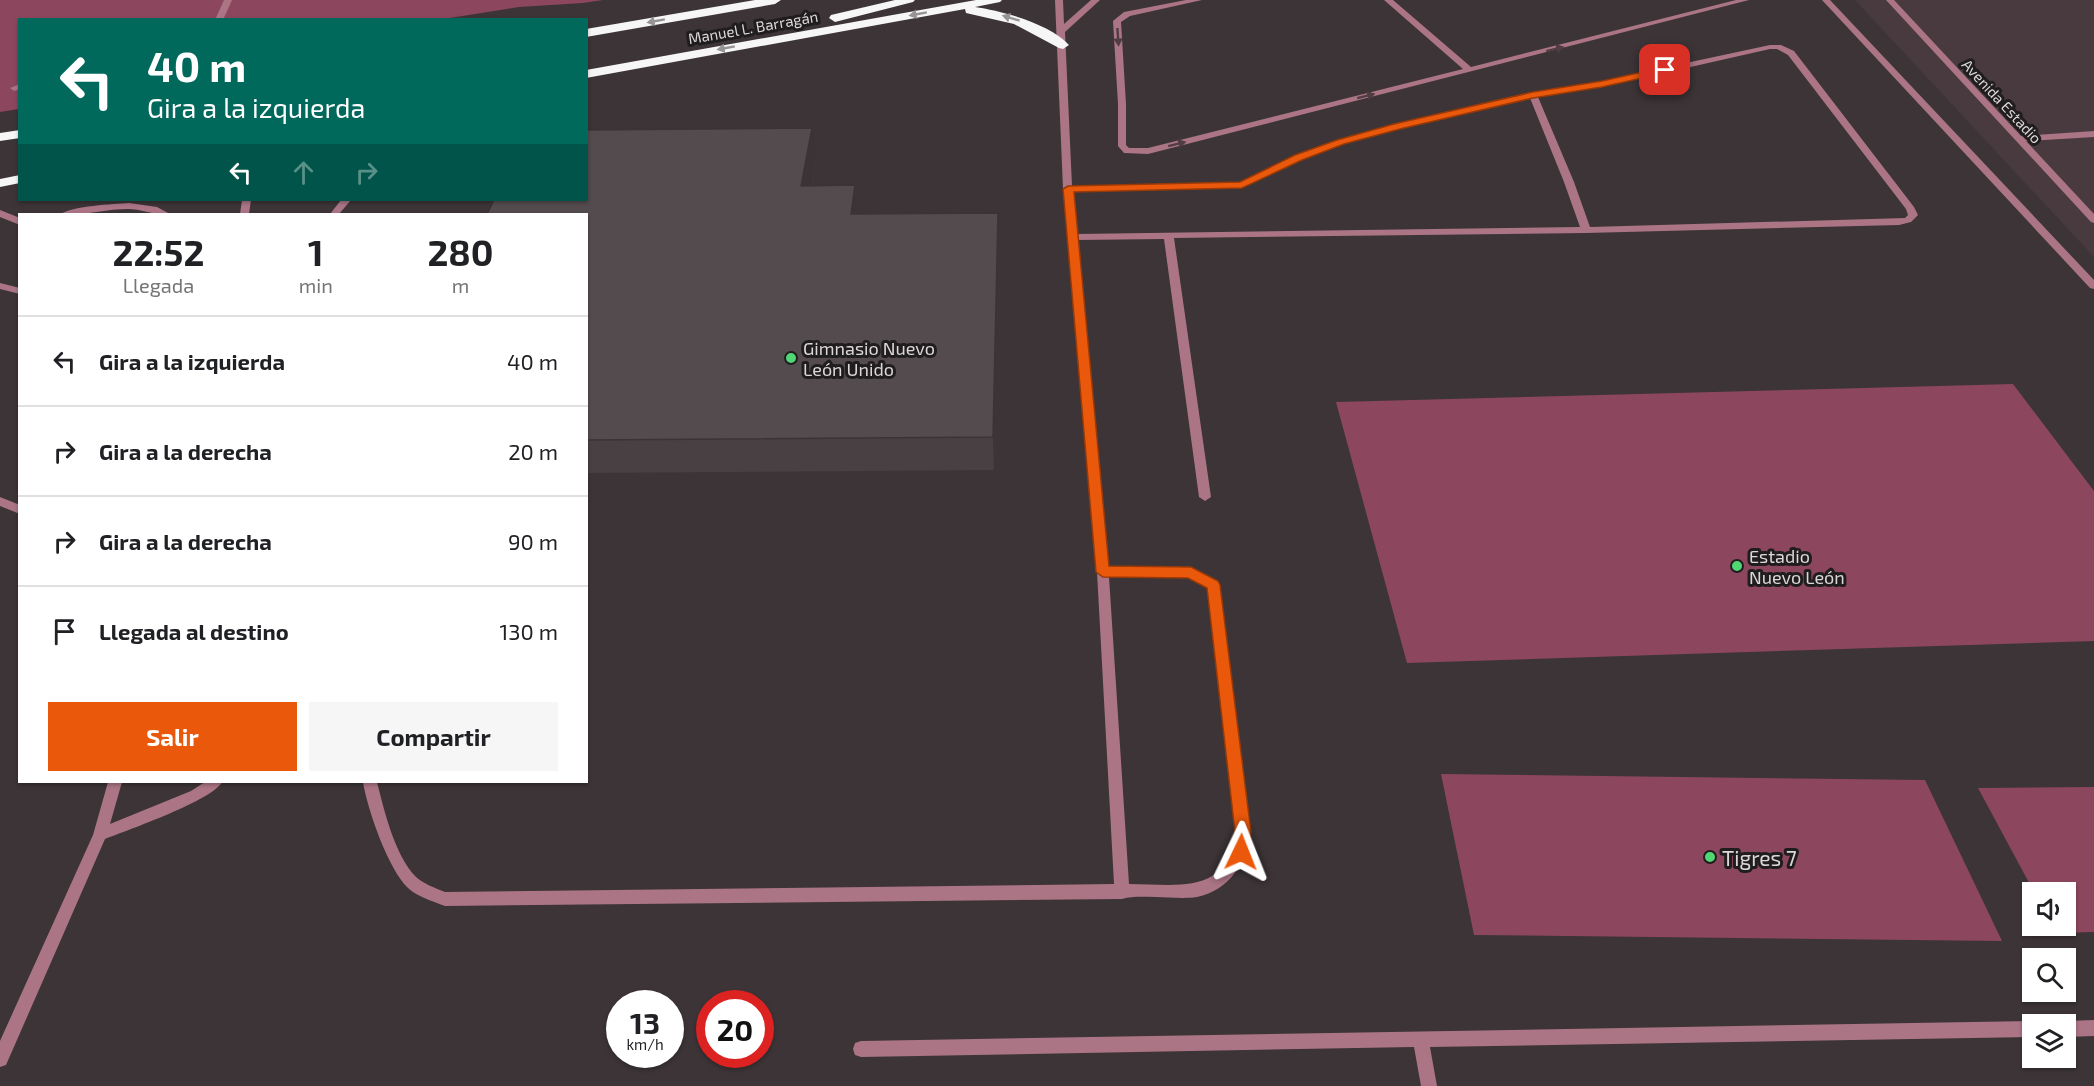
<!DOCTYPE html>
<html lang="es">
<head>
<meta charset="utf-8">
<style>
  :root { --surface:#fff; --page:#f6f6f6; --text:#202124; --muted:#757577; --line:#e0e0e0; --accent:#ea580c }
  body { margin:0; font-family:"Exo 2",sans-serif; background:var(--page); color:var(--text); height:100vh; display:flex; flex-direction:column; font-size:22px; white-space:nowrap }
  * { box-sizing:border-box; margin:0 }
  p { font-size:20px; color:var(--muted) }
  .icon { flex:none; width:33px; height:33px; fill:none; stroke:currentColor; stroke-width:2; stroke-linecap:round; stroke-linejoin:round }
  .map { position:relative; flex:1; overflow:hidden }
  .side { position:absolute; left:18px; top:213px; width:570px; height:570px; display:flex; flex-direction:column; background:var(--surface); border-radius:0px; box-shadow:0 2px 4px #0004 }
  .side>* { flex:none }
  .guide { position:absolute; left:18px; top:18px; width:570px; height:183px; border-radius:0px; box-shadow:0 2px 4px #0004; background:#00695c; color:#fff; overflow:hidden }
  .fabs { position:absolute; left:2022px; top:882px; display:grid; gap:12px }
  .fabs a { display:grid; place-items:center; width:54px; height:54px; border-radius:0px; background:var(--surface); box-shadow:0 2px 4px #0004; font-size:30px }
  .speed { position:absolute; left:606px; top:990px; display:flex; gap:12px; font-size:30px; font-weight:700; text-align:center }
  .speed>* { display:grid; place-content:center; width:78px; height:78px; border-radius:50%; background:var(--surface); box-shadow:0 2px 4px #0004; line-height:1 }
  .speed small { font-size:15px; font-weight:400 }
  .speed .limit { border:9px solid #d22; background:#fff; color:#111 }
  .pin { position:absolute; display:grid; place-items:center; width:51px; height:51px; color:#fff; margin:-26px; border-radius:12px; box-shadow:0 3px 9px #0006 }
  .me { position:absolute; width:66px; margin:-33px; rotate:2deg; stroke-linejoin:round; filter:drop-shadow(0 0 4px #0008) }
  .turn { display:flex; align-items:center; gap:21px; height:126px; padding:0 30px; font-size:27px }
  .turn .icon { width:78px; height:78px; stroke-width:2.5 }
  .turn b { display:block; font-size:42px; line-height:51px }
  .lanes { display:flex; align-items:center; height:57px; padding:0 30px; background:#0003; justify-content:center; gap:30px; direction:ltr }
  .lanes .off { opacity:.35 }
  .eta { display:flex; justify-content:space-evenly; align-items:center; height:102px; text-align:center }
  .eta b { font-size:36px; font-weight:700; line-height:42px }
  .primary-button { display:flex; gap:12px; margin-top:auto; padding:12px 30px }
  .primary-button a { flex:1; height:69px; border-radius:0px; background:var(--accent); color:#fff; font-size:24px; font-weight:700; line-height:69px; text-align:center }
  .primary-button a+a { background:var(--page); color:var(--text) }
  ul { padding:0; list-style:none }
  li { display:flex; align-items:center; gap:18px; height:90px; padding:0 30px; border-top:2px solid var(--line) }
  li div { flex:1 }
  li b { display:block; font-size:22px }
  li em { font-style:normal }
  .map>svg:first-child { display:block }
  .built { fill:#493a3f }
  .green { fill:#8c465e }
  .lines { fill:none; stroke-linecap:round; stroke-linejoin:round }
  .lane { fill:#ab7585; fill-rule:evenodd }
  .street { fill:#ab7585; fill-rule:evenodd }
  .highway { fill:#f6f6f6; fill-rule:evenodd }
  .wall { fill:#484043 }
  .shaded-wall { fill:#3b3437 }
  .building { fill:#544b4e; stroke:#3b3437; stroke-width:1.5 }
  .oneway { fill:#969495 }
  .oneway2 { fill:#513c42 }
  .route { fill:#ea580c; stroke:#983908; stroke-width:1.5 }
  .poi-dot { fill:#50d674; stroke:#201d1e; stroke-width:2 }
  .labels { text-anchor:middle; dominant-baseline:central; stroke-width:6; stroke-linejoin:round; paint-order:stroke }
  .far-street-label { font-size:15px; fill:#dcd7d9; stroke:#201d1e }
  .poi-label { font-size:18px; fill:#dcd7d9; stroke:#201d1e; text-anchor:start }
  .near-poi-label { font-size:21px; fill:#dcd7d9; stroke:#201d1e; text-anchor:start }
</style>
</head>
<body>
<div class="map">
<svg width="2094" height="1086" viewBox="0 0 2094 1086">
  <rect width="100%" height="100%" fill="#3c3436"/>
  <!-- built -->
  <path class="built" d="M1855 0H2094V257Z"/>
  <!-- green -->
  <path class="green" d="M0 0H603L583 3 519 7 437 20H20L19 109 0 112Z
    M2013 384 2094 491V641L1407 663 1336 402Z
    M1441 774 1925 780 2002 941 1474 935Z
    M2094 787V932L2056 933 2052 926H2066V892H2034L1978 788Z"/>
  <g class="lines">
    <!-- lane -->
    <path class="lane" d="M224 0H232L223 20H215Z
      M1055 0H1063L1064 24 1091 0H1100L1065 32 1072 186 1240 182 1295 156 1337 140 1394 124 1533 92 1602 81 1770 45H1781L1794 51 1914 207 1918 215 1911 222 1899 225 1586 233 1174 238 1211 497 1205 501 1199 497 1164 239 1077 240 1109 567 1191 568 1217 582 1219 585 1250 832C1246 863 1230 890 1197 897 1184 899 1168 897 1155 897 1144 897 1132 896 1122 899L445 906C432 901 418 897 408 888 388 869 367 808 363 782H377C384 810 395 856 416 877 424 884 435 888 445 892L1114 884 1097 572 1063 189ZM1770 49H1777L1788 55 1906 209 1908 215 1905 218 1590 227 1574 182 1538 97 1602 87ZM1530 98 1564 182 1580 227 1077 234 1073 192 1242 188 1301 160 1343 144 1399 128ZM1109 577 1189 578 1207 587 1236 832C1227 896 1178 884 1129 884Z
      M1186 0H1202L1130 16 1121 22 1126 104V145L1129 148H1148L1463 69 1384 0H1393L1471 67 1736 0H1749L1148 154 1124 153 1118 146V104L1113 21 1124 12Z
      M20 84V89L14 91 10 88Z
      M242 200H251L249 214H240Z
      M341 200H351L339 214H330Z
      M129 203 157 207 170 214C156 216 142 209 128 209 105 209 83 216 61 214 73 206 113 204 129 203Z
      M0 210 20 218V225L0 217Z
      M0 283 20 288V294L0 289Z
      M0 497 20 505V514L0 506Z
      M108 782H122L110 824 191 791 205 782H222C213 800 128 830 105 839L6 1065 0 1067V1041L93 835Z"/>
    <!-- street -->
    <path class="street" d="M1822 0H1830L2094 280V289L2090 288Z
      M1886 0H1894L2021 136 2094 131V137L2026 141 2094 214V223L2091 222Z
      M2094 1020V1036L2066 1037V1024H2060L2066 1021Z
      M2032 1021 2038 1024H2032V1037L1430 1047 1437 1086H1421L1414 1047 861 1057 855 1055 853 1049 855 1043 861 1041Z"/>
    <!-- highway -->
    <path class="highway" d="M755 0H781L775 4 586 37V29Z
      M895 0H915L913 2 835 22 829 18 831 15Z
      M976 0H1002L1000 2 975 7C1003 11 1050 24 1069 45L1063 49 1059 48 1014 24 966 13 965 9 586 78V70Z
      M20 130V138L0 141V133Z
      M20 175V183L0 187V179Z"/>
  </g>
  <!-- wall -->
  <path class="wall" d="M816 160 812 186 855 185 858 214 999 245 994 470 586 473V214Z"/>
  <!-- shaded-wall -->
  <path class="shaded-wall" d="M812 128 816 160 806 218 801 186Z
    M855 185 858 217 851 214Z
    M998 213 999 245 994 470 993 437Z"/>
  <!-- building -->
  <path class="building" d="M812 128 801 186 855 185 851 214 998 213 993 437 586 440V214H487L494 200H586V130Z"/>
  <!-- one-way arrows -->
  <defs><path id="oneway-solid" d="M-6-.8H1V-3.2L6.5 0L1 3.2V.8H-6Z" transform="scale(1.5)"/></defs>
  <g class="oneway">
    <use href="#oneway-solid" transform="translate(918 14) rotate(170)"/>
    <use href="#oneway-solid" transform="translate(1011 18) rotate(-163)"/>
    <use href="#oneway-solid" transform="translate(656 21) rotate(170)"/>
    <use href="#oneway-solid" transform="translate(726 48) rotate(170)"/>
  </g>
  <g class="oneway2">
    <use href="#oneway-solid" transform="translate(1118 37) rotate(86)"/>
    <use href="#oneway-solid" transform="translate(1555 49) rotate(-14)"/>
    <use href="#oneway-solid" transform="translate(1366 96) rotate(-14)"/>
    <use href="#oneway-solid" transform="translate(1177 144) rotate(-14)"/>
  </g>
  <!-- route -->
  <path class="route" d="M1665 67 1669 68V72L1602 87 1533 98 1400 129 1344 144 1302 160 1242 188 1074 192 1109 566 1191 567 1218 581 1220 585 1251 832 1247 857 1241 860 1235 857 1233 852 1235 832 1207 588 1188 578 1103 577 1096 572 1063 189 1068 186 1240 182 1295 155 1337 140 1394 124 1533 92 1602 81Z"/>
  <!-- markers -->
  <g class="poi-dot">
    <circle cx="791" cy="358" r="6"/>
    <circle cx="1737" cy="566" r="6"/>
    <circle cx="1710" cy="857" r="6"/>
  </g>
  <g class="labels">
    <!-- far-street labels -->
    <g class="far-street-label">
      <text transform="translate(753 27) rotate(-10)">Manuel L. Barragán</text>
      <text transform="translate(2002 101) rotate(47)">Avenida Estadio</text>
    </g>
    <!-- poi labels -->
    <g class="poi-label">
      <text x="803" y="348">Gimnasio Nuevo<tspan x="803" dy="21">León Unido</tspan></text>
      <text x="1749" y="556">Estadio<tspan x="1749" dy="21">Nuevo León</tspan></text>
    </g>
    <!-- near-poi labels -->
    <g class="near-poi-label">
      <text x="1722" y="857">Tigres 7</text>
    </g>
  </g>
</svg>
<div class="fabs">
<a><svg class="icon" aria-label="sound" viewBox="0 0 24 24"><path d="M4 9h4l5-4v14l-5-4H4zM17 9q2 3 0 6"/></svg></a>
<a><svg class="icon" aria-label="search" viewBox="0 0 24 24"><circle cx="10" cy="10" r="6"/><path d="M15 15l6 6"/></svg></a>
<a><svg class="icon" aria-label="layers" viewBox="0 0 24 24"><path d="M12 4l9 5-9 5-9-5zM3 14l9 5 9-5"/></svg></a>
</div>
<div class="speed"><div>13<small>km/h</small></div><div class="limit">20</div></div>
<div class="pin" style="left:1665px;top:70px;background:#d93025"><svg class="icon" aria-label="arrive" viewBox="0 0 24 24"><path d="M6 21V4h12l-3 4 3 4H6"/></svg></div>
<svg class="me" style="left:1241px;top:852px" viewBox="-20 -20 40 40"><path d="M0-17L14 15 0 8-14 15z" fill="#ea580c" stroke="#fff" stroke-width="4"/></svg>
<div class="guide">
<div class="turn"><svg class="icon" aria-label="left" viewBox="0 0 24 24"><path d="M17 20v-9H6M10 6l-5 5 5 5"/></svg><div><b>40 m</b>Gira a la izquierda</div></div>
<div class="lanes"><svg class="icon" aria-label="left" viewBox="0 0 24 24"><path d="M17 20v-9H6M10 6l-5 5 5 5"/></svg><svg class="icon off" aria-label="ahead" viewBox="0 0 24 24"><path d="M12 20V5M6 11l6-6 6 6"/></svg><svg class="icon off" aria-label="right" viewBox="0 0 24 24"><path d="M7 20v-9h11M14 6l5 5-5 5"/></svg></div>
</div>
<section class="side">
<div class="eta">
<div><b>22:52</b><p>Llegada</p></div>
<div><b>1</b><p>min</p></div>
<div><b>280</b><p>m</p></div>
</div>
<ul>
<li><svg class="icon" aria-label="left" viewBox="0 0 24 24"><path d="M17 20v-9H6M10 6l-5 5 5 5"/></svg><div><b>Gira a la izquierda</b></div><em>40 m</em></li>
<li><svg class="icon" aria-label="right" viewBox="0 0 24 24"><path d="M7 20v-9h11M14 6l5 5-5 5"/></svg><div><b>Gira a la derecha</b></div><em>20 m</em></li>
<li><svg class="icon" aria-label="right" viewBox="0 0 24 24"><path d="M7 20v-9h11M14 6l5 5-5 5"/></svg><div><b>Gira a la derecha</b></div><em>90 m</em></li>
<li><svg class="icon" aria-label="arrive" viewBox="0 0 24 24"><path d="M6 21V4h12l-3 4 3 4H6"/></svg><div><b>Llegada al destino</b></div><em>130 m</em></li>
</ul>
<div class="primary-button"><a>Salir</a><a>Compartir</a></div>
</section>
</div>
</body>
</html>
